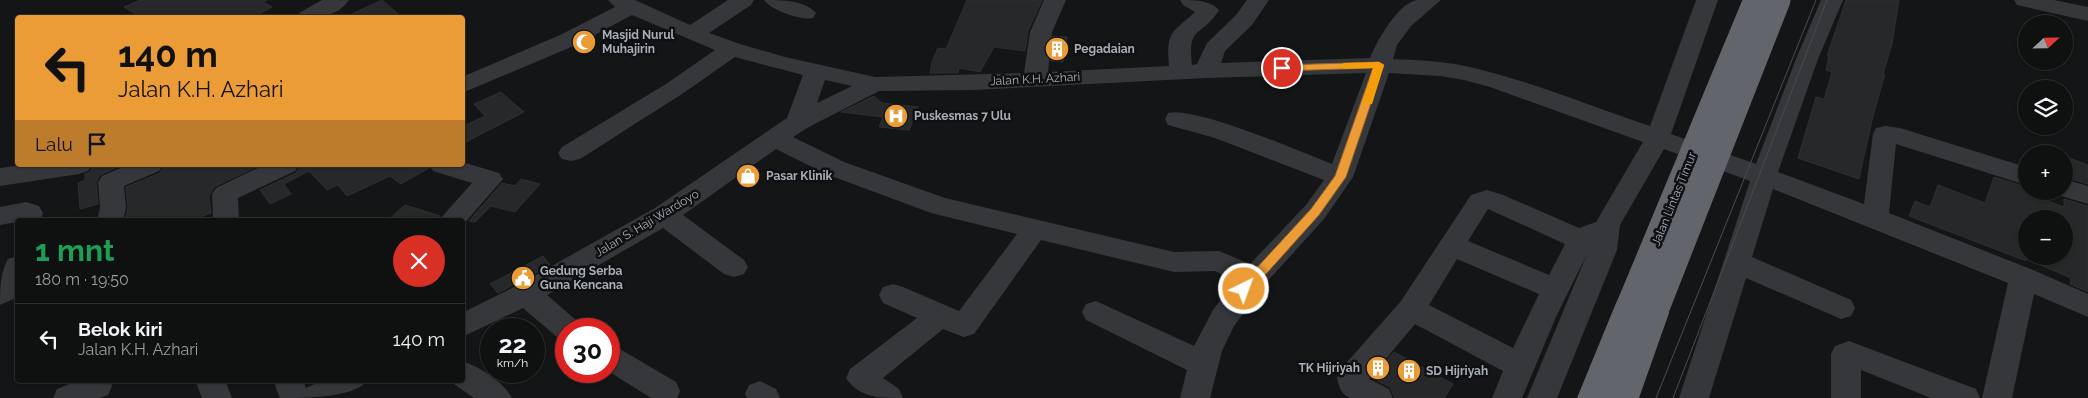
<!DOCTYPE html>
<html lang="id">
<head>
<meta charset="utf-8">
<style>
  :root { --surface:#0f1010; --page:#1d1e1e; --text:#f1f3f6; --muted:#9b9d9f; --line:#2f3030 }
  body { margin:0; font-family:Raleway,sans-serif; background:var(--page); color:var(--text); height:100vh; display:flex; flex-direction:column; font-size:19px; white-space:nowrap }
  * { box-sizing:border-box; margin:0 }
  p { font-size:16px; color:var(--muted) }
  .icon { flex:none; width:28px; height:28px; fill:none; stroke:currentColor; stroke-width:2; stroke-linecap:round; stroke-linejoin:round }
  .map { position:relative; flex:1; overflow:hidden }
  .drawer { position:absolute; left:15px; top:218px; width:450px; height:165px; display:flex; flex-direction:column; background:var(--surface); border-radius:5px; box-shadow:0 1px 4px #0004,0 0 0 1px var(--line) }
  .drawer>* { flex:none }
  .guide { position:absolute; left:15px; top:15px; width:450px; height:152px; border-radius:5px; box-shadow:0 1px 4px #0004,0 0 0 1px var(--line); background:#eb9c37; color:#111; overflow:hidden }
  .needle { width:32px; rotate:68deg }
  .controls { position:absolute; left:2018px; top:15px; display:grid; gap:10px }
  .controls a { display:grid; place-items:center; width:55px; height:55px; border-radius:50%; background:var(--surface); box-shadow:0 1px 4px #0004,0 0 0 1px var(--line); font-size:25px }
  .speed { position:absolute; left:480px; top:318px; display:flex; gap:10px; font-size:25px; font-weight:700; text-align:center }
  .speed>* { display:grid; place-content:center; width:65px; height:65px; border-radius:50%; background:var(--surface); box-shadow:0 1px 4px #0004,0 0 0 1px var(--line); line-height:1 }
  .speed small { font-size:12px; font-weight:400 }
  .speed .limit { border:8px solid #d22; background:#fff; color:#111 }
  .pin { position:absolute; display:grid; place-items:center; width:42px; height:42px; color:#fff; margin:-21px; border:2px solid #fff; border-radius:50%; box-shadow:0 1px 5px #0007 }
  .me { position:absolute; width:55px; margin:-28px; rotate:42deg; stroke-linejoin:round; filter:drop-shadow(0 0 4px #0008) }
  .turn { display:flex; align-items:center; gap:18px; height:105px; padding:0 20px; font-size:22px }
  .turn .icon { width:65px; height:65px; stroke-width:2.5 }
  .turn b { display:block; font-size:35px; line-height:42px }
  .then { display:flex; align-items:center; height:48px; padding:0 20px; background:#0003; gap:10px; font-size:19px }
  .round { display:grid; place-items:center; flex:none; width:52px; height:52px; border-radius:26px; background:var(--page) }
  .overview { display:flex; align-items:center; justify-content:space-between; height:85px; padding:0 20px }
  h1 { font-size:30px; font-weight:700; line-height:38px; color:#1e9e55 }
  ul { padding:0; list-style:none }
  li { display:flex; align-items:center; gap:15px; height:70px; padding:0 20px; border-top:1px solid var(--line) }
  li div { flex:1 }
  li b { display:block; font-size:19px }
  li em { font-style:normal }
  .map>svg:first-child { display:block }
  .building { fill:#27282a; stroke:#2e2f32; fill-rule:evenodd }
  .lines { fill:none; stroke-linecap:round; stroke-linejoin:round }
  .minor { fill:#36373b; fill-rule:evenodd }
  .highway { fill:#62656c; fill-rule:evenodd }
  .tram { stroke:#494b50; stroke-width:1 }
  .highway-bridge { stroke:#62656c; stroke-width:27 }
  .route { fill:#eb9c37; stroke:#996524 }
  .slow { fill:#f59e0b }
  .labels { text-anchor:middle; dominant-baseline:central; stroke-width:5; stroke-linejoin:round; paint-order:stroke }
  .poi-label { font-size:12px; font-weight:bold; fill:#a7adb6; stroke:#0f1011; text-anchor:start }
  .street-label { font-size:12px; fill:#a7adb6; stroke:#0f1011 }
</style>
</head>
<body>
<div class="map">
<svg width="2088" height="398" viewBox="0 0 2088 398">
  <rect width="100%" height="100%" fill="#141516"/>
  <!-- building -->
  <path class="building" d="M140 0H267L263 2 272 7 252 18 244 13 235 18H142L124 7Z
    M382 0 403 18H343Z
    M967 0H1042L1028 31 1025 51 994 47 980 72 959 68 958 73H930L932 62 938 48 946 49Z
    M1846 0H1899L1892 44 1883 74H1885L1873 116 1859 179 1798 158 1816 97 1824 99 1832 72 1826 70 1829 56H1827Z
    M1053 36 1067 37 1063 62 1051 61Z
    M501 92 524 112 462 144V127L485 116 474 104Z
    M874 96 882 103 918 107 916 120H913L909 130 879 127 883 117 841 112Z
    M2064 156 2088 165V184L2064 177Z
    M94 165H122L100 175 96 182 98 204 80 209 78 183 85 180V174L90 172Z
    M165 165H260L214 187 209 196 211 213 193 220H125L128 208 126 187 160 173Z
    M301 165H427L429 168 401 184 390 176 347 196 338 185 327 190 309 171 284 184 291 194 270 204 260 190 296 173Z
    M1994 177 2026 187V193L2064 207V199L2088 206V292L2070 284 2071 278 2026 259V261L1909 216 1915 201 1930 207 1938 185 1985 203ZM2026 219H2064V256H2026Z
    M521 179 540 184 515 212 491 206 475 222 469 221 502 183 515 186Z
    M405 205 440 216 437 220H388Z
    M543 256 550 265 515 284 498 293 490 284Z
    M1394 352 1453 384 1444 398H1395L1390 387 1372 378Z"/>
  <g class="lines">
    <!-- minor -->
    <path class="minor" d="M322 0H349C337 18 315 18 296 18L299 13Z
      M608 0H635L690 25 728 0H754L751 5 709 33 740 44 785 57 875 77 1024 73 1030 32 1044 0H1066L1052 32 1048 72 1169 66C1166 31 1172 33 1195 12L1183 5 1180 0C1194 0 1210 0 1219 10 1202 38 1187 24 1192 65L1197 64 1207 43 1236 15 1247 0H1269L1252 25 1225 51 1221 63 1370 58C1376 42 1398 3 1417 0 1424 0 1433 0 1441 0L1411 26 1397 45 1393 59C1417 60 1441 61 1465 66 1526 79 1590 106 1650 126L1696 0H1718L1671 134 1756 164 1796 59 1821 0H1843L1818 59 1778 172 1864 204 1873 134 1876 128 1885 126 1900 128 2026 167V185L1896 144 1889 213 2033 270 2088 294V317L2034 294 2012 398H1982L2008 283 1773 189 1752 257 1851 300 1855 308 1851 316 1841 319 1746 278 1709 398H1679L1750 181 1664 149 1620 225 1617 250 1557 398H1527L1587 254 1556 317 1522 398H1492L1503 371 1415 324 1369 379 1389 389 1393 398H1350C1341 394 1339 387 1337 378L1341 369 1401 301 1471 195 1487 190 1503 195 1579 228 1596 222 1643 142 1490 87 1464 80 1440 76 1389 73 1353 177 1324 219 1264 285 1234 326 1222 351 1210 398H1180L1187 370 1086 320 1082 312 1086 304 1096 301 1194 346 1213 310 1235 281 1215 271 1174 272 1041 240 974 334 964 337 943 329 883 378 899 389 903 398C879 398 859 398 846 378L850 369 917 318 883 303 879 295 883 287 893 284 903 287 959 311 1017 234 931 213 826 174 776 149 683 215 744 260 748 267 744 274 734 277 724 274 663 228 547 295 577 321 582 329H566V340L557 337 523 308 462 337V313L516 286 655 208 787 118 803 75 735 57 682 94 580 159 571 161 562 159 558 153 562 147 666 84 715 50 632 15 576 45 462 93V77L560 35 615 7ZM1366 73 1332 164C1301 152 1195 106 1168 113L1165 119 1168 125 1215 138 1324 180 1306 205 1250 264 1219 251 1174 252 945 198 844 162 793 137 807 128 879 91 974 90 1206 78ZM825 80 852 86 817 103ZM1488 209 1565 244 1549 275 1468 241ZM1457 259 1539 294 1513 348 1429 305Z
      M764 0C781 0 805 0 816 13L813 18C801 21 771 10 764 0Z
      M2014 0H2054L2088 7V21L2017 5Z
      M462 162 499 173 503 179 462 226V220H439L472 183 433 171 429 165H462Z
      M22 165H92L88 171 79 174 0 186V168Z
      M127 165H163L159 171 124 186 126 208 123 220H97L100 208 98 182 102 176Z
      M264 165H299L295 171 238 198 239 220H213L212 194 216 188Z
      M2064 179 2088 186V204L2055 194 2053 191H2064Z
      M26 202 39 206 43 213 41 220H18V225L16 222 0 225V207Z
      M18 256V297L0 305C0 288 0 274 8 259Z
      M1849 341 1976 389 1980 398H1931L1861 370V398H1831V354L1835 346Z
      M609 345 620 349 676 382 680 391 677 398H651L608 371Z
      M462 361C480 367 504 382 512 398H474L451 382 450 380H462Z
      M79 380H111L112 386 108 395 100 398H53L57 389Z
      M195 380H225L232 398H202Z
      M273 380H303L306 388 323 380H368C355 398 305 398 280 398Z
      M760 381 776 389 780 398H747L745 394 749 385Z"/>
    <!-- highway -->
    <path class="highway" d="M1631 292 1642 295 1646 304 1654 301 1665 305 1669 313 1639 398H1577L1616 303 1620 295Z"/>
    <!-- tram -->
    <path class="tram" d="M1656 398 1816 0
      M1673 398 1827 0"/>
    <!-- highway-bridge -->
    <path class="highway-bridge" d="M1631 303 1757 0
      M1654 313 1777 0"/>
  </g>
  <!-- route -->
  <path class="route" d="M1379 62 1384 65 1346 177 1319 215 1249 293H1240L1238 289 1240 286 1311 209 1335 176 1373 68 1282 71 1277 68 1282 65Z"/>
  <!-- slow -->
  <path class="slow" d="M1379 62 1384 65 1373 101 1372 104H1364L1363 101 1373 68 1344 69 1339 66 1344 63Z"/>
  <!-- icons -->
  <defs>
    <g id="mosque-disc" transform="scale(1.25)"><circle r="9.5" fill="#eb9c37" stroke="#0f1011"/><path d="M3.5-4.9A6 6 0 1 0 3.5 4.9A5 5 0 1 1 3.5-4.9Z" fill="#fff"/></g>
    <g id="building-disc" transform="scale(1.25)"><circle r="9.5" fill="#eb9c37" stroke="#0f1011"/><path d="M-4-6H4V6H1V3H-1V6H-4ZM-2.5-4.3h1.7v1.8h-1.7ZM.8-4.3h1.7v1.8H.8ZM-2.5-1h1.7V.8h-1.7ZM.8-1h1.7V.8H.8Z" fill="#fff"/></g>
    <g id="hospital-disc" transform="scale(1.25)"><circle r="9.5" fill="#eb9c37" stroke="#0f1011"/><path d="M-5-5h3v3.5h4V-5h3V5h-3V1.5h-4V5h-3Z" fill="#fff"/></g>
    <g id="shop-disc" transform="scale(1.25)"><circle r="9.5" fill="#eb9c37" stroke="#0f1011"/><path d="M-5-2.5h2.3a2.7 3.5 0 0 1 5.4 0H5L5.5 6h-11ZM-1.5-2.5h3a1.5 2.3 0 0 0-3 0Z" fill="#fff"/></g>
    <g id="civic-disc" transform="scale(1.25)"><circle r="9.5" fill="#eb9c37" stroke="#0f1011"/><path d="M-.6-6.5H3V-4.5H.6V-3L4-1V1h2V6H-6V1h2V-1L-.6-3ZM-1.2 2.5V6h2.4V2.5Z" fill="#fff"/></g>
  </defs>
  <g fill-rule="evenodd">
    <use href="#mosque-disc" x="584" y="42"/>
    <use href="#building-disc" x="1057" y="49"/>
    <use href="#hospital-disc" x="896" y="116"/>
    <use href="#shop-disc" x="748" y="176"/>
    <use href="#civic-disc" x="523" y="278"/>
    <use href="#building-disc" x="1378" y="368"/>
    <use href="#building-disc" x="1409" y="371"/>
  </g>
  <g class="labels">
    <!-- poi labels -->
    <g class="poi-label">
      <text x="602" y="35">Masjid Nurul<tspan x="602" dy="14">Muhajirin</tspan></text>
      <text x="1074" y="49">Pegadaian</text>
      <text x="914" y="116">Puskesmas 7 Ulu</text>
      <text x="766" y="176">Pasar Klinik</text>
      <text x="540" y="271">Gedung Serba<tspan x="540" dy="14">Guna Kencana</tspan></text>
      <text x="1360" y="368" text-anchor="end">TK Hijriyah</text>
      <text x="1426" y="371">SD Hijriyah</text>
    </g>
    <!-- street labels -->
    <g class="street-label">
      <text transform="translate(1035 79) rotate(-3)">Jalan K.H. Azhari</text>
      <text transform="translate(1674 199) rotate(-68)">Jalan Lintas Timur</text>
      <text transform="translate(647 223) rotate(-31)">Jalan S. Haji Wardoyo</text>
    </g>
  </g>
</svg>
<div class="controls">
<a><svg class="needle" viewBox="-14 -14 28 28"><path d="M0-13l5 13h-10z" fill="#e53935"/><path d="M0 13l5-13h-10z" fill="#9b9d9f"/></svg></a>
<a><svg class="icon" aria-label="layers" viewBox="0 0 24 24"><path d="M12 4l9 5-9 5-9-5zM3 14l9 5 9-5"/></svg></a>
<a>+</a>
<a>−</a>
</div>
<div class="speed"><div>22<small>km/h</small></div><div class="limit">30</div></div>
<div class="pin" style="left:1282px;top:68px;background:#d93025"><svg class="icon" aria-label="arrive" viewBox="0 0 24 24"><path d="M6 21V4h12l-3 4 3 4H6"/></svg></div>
<svg class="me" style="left:1244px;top:289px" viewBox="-20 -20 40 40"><circle r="17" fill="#eb9c37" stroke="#fff" stroke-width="3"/><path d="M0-11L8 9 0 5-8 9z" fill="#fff"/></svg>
<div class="guide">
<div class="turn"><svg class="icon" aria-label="left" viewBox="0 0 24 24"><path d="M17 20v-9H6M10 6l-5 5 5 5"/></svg><div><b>140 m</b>Jalan K.H. Azhari</div></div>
<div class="then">Lalu<svg class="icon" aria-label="arrive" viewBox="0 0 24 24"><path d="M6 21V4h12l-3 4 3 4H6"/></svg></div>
</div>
<section class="drawer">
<div class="overview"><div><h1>1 mnt</h1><p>180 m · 19:50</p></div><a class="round" style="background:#d93025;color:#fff"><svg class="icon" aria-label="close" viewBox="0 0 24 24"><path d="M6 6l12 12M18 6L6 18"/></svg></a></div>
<ul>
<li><svg class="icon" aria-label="left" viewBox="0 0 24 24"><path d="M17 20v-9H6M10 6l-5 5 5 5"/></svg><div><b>Belok kiri</b><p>Jalan K.H. Azhari</p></div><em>140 m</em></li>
</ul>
</section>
</div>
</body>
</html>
